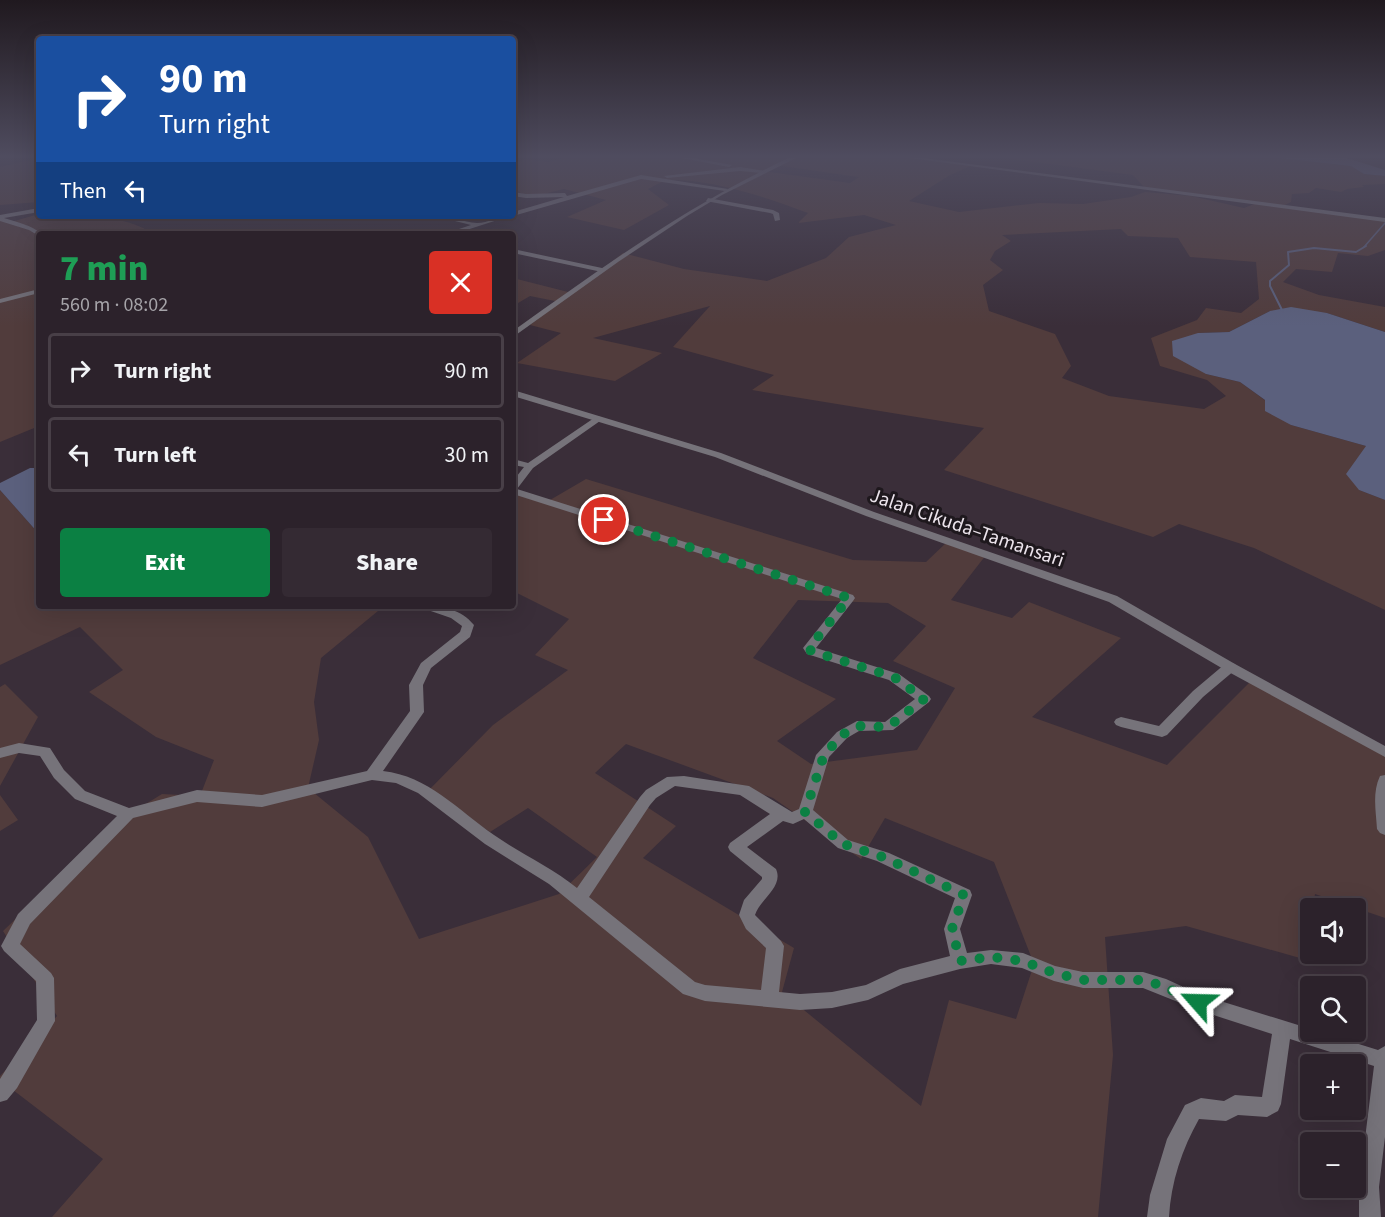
<!DOCTYPE html>
<html lang="en">
<head>
<meta charset="utf-8">
<style>
  :root { --surface:#2c222b; --page:#342a33; --text:#f1f3f6; --muted:#a6a4a9; --line:#483f47; --accent:#0b8043 }
  body { margin:0; font-family:"Source Sans 3",sans-serif; background:var(--page); color:var(--text); height:100vh; display:flex; flex-direction:column; font-size:22px; white-space:nowrap }
  * { box-sizing:border-box; margin:0 }
  p { font-size:20px; color:var(--muted) }
  .icon { flex:none; width:33px; height:33px; fill:none; stroke:currentColor; stroke-width:2; stroke-linecap:round; stroke-linejoin:round }
  .map { position:relative; flex:1; overflow:hidden }
  .side { position:absolute; left:36px; top:231px; width:480px; height:378px; display:flex; flex-direction:column; background:var(--surface); border-radius:6px; box-shadow:0 6px 24px #0002,0 0 0 2px var(--line) }
  .side>* { flex:none }
  .banner { position:absolute; left:36px; top:36px; width:480px; height:183px; border-radius:6px; box-shadow:0 6px 24px #0002,0 0 0 2px var(--line); background:#1a4fa0; color:#fff; overflow:hidden }
  .controls { position:absolute; left:1300px; top:898px; display:grid; gap:12px }
  .controls a { display:grid; place-items:center; width:66px; height:66px; border-radius:6px; background:var(--surface); box-shadow:0 6px 24px #0002,0 0 0 2px var(--line); font-size:30px }
  .pin { position:absolute; display:grid; place-items:center; width:51px; height:51px; color:#fff; margin:-26px; border:3px solid #fff; border-radius:50%; box-shadow:0 2px 6px #0007 }
  .me { position:absolute; width:66px; margin:-33px; rotate:295deg; stroke-linejoin:round; filter:drop-shadow(0 0 4px #0008) }
  .turn { display:flex; align-items:center; gap:21px; height:126px; padding:0 24px; font-size:27px }
  .turn .icon { width:78px; height:78px; stroke-width:2.5 }
  .turn b { display:block; font-size:42px; line-height:51px }
  .then { display:flex; align-items:center; height:57px; padding:0 24px; background:#0003; gap:12px; font-size:22px }
  .round { display:grid; place-items:center; flex:none; width:63px; height:63px; border-radius:6px; background:var(--page) }
  .overview { display:flex; align-items:center; justify-content:space-between; height:102px; padding:0 24px }
  h1 { font-size:36px; font-weight:800; line-height:45px; color:#1e9e55 }
  .action { display:flex; gap:12px; margin-top:auto; padding:12px 24px }
  .action a { flex:1; height:69px; border-radius:6px; background:var(--accent); color:#fff; font-size:24px; font-weight:800; line-height:69px; text-align:center }
  .action a+a { background:var(--page); color:var(--text) }
  ul { padding:0; list-style:none }
  li { display:flex; align-items:center; gap:18px; height:75px; margin:0 12px 9px; padding:0 12px; border:3px solid var(--line); border-radius:6px }
  li div { flex:1 }
  li b { display:block; font-size:22px }
  li em { font-style:normal }
  .map>svg:first-child { display:block }
  .green { fill:#513c3c; fill-rule:evenodd }
  .water { fill:#5b607d }
  .lines { fill:none; stroke-linecap:round; stroke-linejoin:round }
  .stream-far1 { stroke:#5b607d; stroke-width:1.5 }
  .stream { stroke:#5b607d; stroke-width:2 }
  .minor { fill:#76737a; fill-rule:evenodd }
  .tertiary { fill:#76737a; fill-rule:evenodd }
  .route { stroke:#0b8043; stroke-width:10; stroke-dasharray:0 18 }
  .labels { text-anchor:middle; dominant-baseline:central; stroke-width:6; stroke-linejoin:round; paint-order:stroke }
  .street-label { font-size:20px; fill:#ece4ec; stroke:#1e181d }
</style>
</head>
<body>
<div class="map">
<svg width="1385" height="1217" viewBox="0 0 1385 1217">
  <rect width="100%" height="100%" fill="#3a2e39"/>
  <!-- green -->
  <path class="green" d="M571 156H920L917 157 973 165 950 175 909 201 959 212 1039 203 1083 204 1131 197 1145 192 1191 196 1244 208 1257 203 1144 187 1133 175 990 156H1260L1351 166 1364 174 1385 176V184L1362 185 1364 187 1347 189 1341 192 1316 188 1309 193 1292 194 1291 202 1283 206 1385 220V250L1368 256 1338 253 1332 272 1296 269 1283 282 1319 295 1385 307V332L1327 313 1270 311 1229 332 1198 333 1206 374 1240 382 1266 401 1291 425 1366 446 1359 490 1385 500V610L1254 548 1179 524 1153 537 944 470 984 428 752 390 774 375 673 347 710 306 593 338 662 353 615 381 517 363 561 333 530 325 560 302 530 296 513 306V278L572 293 623 253 684 269 767 281 826 258 849 237 896 225 864 215 798 223 808 213C765 197 716 180 670 180 663 180 655 186 648 189L669 205 624 230 567 217 606 200 564 189 527 198 513 187V163L526 159 548 162ZM775 165 858 177H859L850 183 762 171ZM1121 229 1128 236 1178 238 1190 257 1256 262 1259 299 1241 313 1206 308 1197 320 1151 338 1160 366 1207 380 1226 396 1204 409 1109 396 1062 378 1071 366 1055 334 989 311 983 285 1003 270 990 260 995 251 1011 241 1002 235Z
    M39 158V202L0 205V167Z
    M39 214V216C74 216 124 213 153 234H95L79 231 39 234V238L35 239 39 241V298L37 300 39 301V426L0 442V220L11 222Z
    M586 479 853 560 926 562 947 542 986 555 951 600 1012 618 1029 602 1121 638 1032 717 1167 765 1252 680 1385 749V918L1315 894 1313 909H1311L1307 960 1186 926 1105 937 1113 1055 1098 1217H52L103 1159 0 1080V1076L57 1016 3 931 118 821 162 794 200 796 214 760 156 737 89 692 123 670 80 627 0 665V490L39 534V606H384L321 658 314 702 319 740 308 788 368 837 419 939 559 894 597 857 528 808 490 832 428 791 493 725 568 670 535 655 569 619 513 591V489L550 500ZM798 600 888 603 926 626 893 661 955 688 917 750 811 764 777 741 836 699 753 658ZM626 744 773 798 861 859 885 818 994 862 1034 964 1016 1019 949 1000 921 1106 782 992 794 948 643 858 676 826 595 773Z
    M5 684 38 717 0 786V687Z
    M0 795 18 820 0 831Z"/>
  <!-- water -->
  <path class="water" d="M1260 156H1340L1385 170V176L1364 174 1351 166Z
    M1291 307 1327 313 1385 332V500L1359 490 1346 474 1366 446 1291 425 1265 411V400L1240 382 1206 374 1173 356 1172 341 1198 333 1229 332 1270 311Z
    M30 468H39V534L0 490V483Z"/>
  <g class="lines">
    <!-- stream-far1 -->
    <path class="stream-far1" d="M1364 247 1385 223"/>
    <!-- stream -->
    <path class="stream" d="M1283 312 1270 286V281L1289 265 1288 252 1314 248 1356 252 1366 246"/>
    <!-- minor -->
    <path class="minor" d="M671 156H682L732 165 729 167Z
      M895 156H908L1385 218V222Z
      M740 167 765 171 762 173 740 171 667 178 664 176Z
      M641 175 728 189 725 191 641 179 513 216V212L564 197 526 198 513 196V192L526 194 565 193 567 196Z
      M708 198 773 210 779 213 780 220 775 221 773 214 770 213 706 201Z
      M39 208V212L4 218C17 222 31 225 42 234H39V236L29 230 0 221V215Z
      M435 216C449 216 463 222 477 223 488 223 499 216 510 216L454 234H444L471 225Z
      M513 249 602 268 605 270 602 272 513 253Z
      M39 289V293L0 303V299Z
      M597 416 600 417V421L533 468 517 489 853 595 855 598 853 601 816 648 899 674 929 696 931 699 929 702 893 730 859 731 847 738 829 757 813 810 848 840 889 853 970 890 972 895 960 929 967 953 991 950 1023 953 1055 966 1083 972H1143L1166 979 1201 995 1311 1029V1032H1320L1378 1050 1385 1046V1137L1379 1187 1381 1217H1359V1187L1374 1066 1290 1039 1281 1104 1278 1111 1267 1117 1238 1115 1226 1121 1199 1119C1182 1149 1171 1182 1169 1217H1147L1150 1195 1167 1139 1185 1105 1201 1098 1224 1101 1235 1095 1262 1097 1272 1034 1198 1010 1143 988H1083L1054 981 1022 968 991 964 960 969 903 984 868 1000 832 1008 800 1010 705 1001 683 994 549 884 485 844 418 793 396 783 372 780 262 807 197 802 133 818 30 924 20 944 51 973 54 978 55 1021 17 1088 7 1100 0 1102V1079L37 1020 36 981 4 951 1 946 18 914 117 816 75 799 54 778 40 756 19 753 0 758V748L19 743 50 748 64 770 85 791 129 808 197 790 262 795 367 771 410 711 409 685 421 663 460 632 462 626 451 618 425 609 423 606C443 606 461 609 474 625L470 637 431 668 423 685 424 712 383 771C428 776 458 810 494 835 521 854 551 867 577 888L640 797 646 790 667 777 684 776 749 786 792 812 799 809 816 755 837 732 857 721 885 722 915 699 889 680 807 654 803 648 842 599 513 494V481L524 467 513 465V459L528 463ZM675 786 740 795 770 814 730 843 728 847 730 851 762 877V879L744 900 739 915 746 929 766 948 761 990 705 985 695 982 589 897 650 805 656 798ZM804 819 838 848 877 861 955 898 944 929 950 956 900 969 866 985 832 992 800 994 779 992 784 946 781 941 755 915C760 899 784 887 776 869L747 847 783 821 793 824Z
      M1230 663 1235 664 1236 667 1235 670 1203 697 1167 735 1162 737 1121 727 1116 725 1114 722 1116 719 1121 717 1159 726 1193 691 1225 664Z
      M1385 775V835L1380 833 1377 829C1376 811 1372 793 1380 776Z"/>
    <!-- tertiary -->
    <path class="tertiary" d="M793 156H800L722 195 687 216 618 262 513 337V331C604 266 691 203 793 156Z
      M513 390 721 453 874 512 1117 596 1235 664 1385 746V757L1225 670 1109 602 866 516 715 457 513 396Z"/>
  </g>
  <!-- sky -->
  <linearGradient id="sky" x2="0" y2="1"><stop stop-color="#20191f"/><stop offset="0.48" stop-color="#4f4c5f"/><stop offset="1" stop-color="#4f4c5f" stop-opacity="0"/></linearGradient>
  <rect width="1385" height="326" fill="url(#sky)"/>
  <g class="lines">
    <!-- route -->
    <path class="route" d="M604 520 849 598 809 648 811 651 894 677 924 699 888 727 857 726 842 735 824 755 805 812 843 844 883 857 964 895 952 929 960 961 991 957 1023 961 1054 973 1083 980H1143L1160 985 1198 1002"/>
  </g>
  <g class="labels">
    <!-- street labels -->
    <g class="street-label">
      <text transform="translate(967 528) rotate(19)">Jalan Cikuda–Tamansari</text>
    </g>
  </g>
</svg>
<div class="controls">
<a><svg class="icon" aria-label="sound" viewBox="0 0 24 24"><path d="M4 9h4l5-4v14l-5-4H4zM17 9q2 3 0 6"/></svg></a>
<a><svg class="icon" aria-label="search" viewBox="0 0 24 24"><circle cx="10" cy="10" r="6"/><path d="M15 15l6 6"/></svg></a>
<a>+</a>
<a>−</a>
</div>
<div class="pin" style="left:604px;top:520px;background:#d93025"><svg class="icon" aria-label="arrive" viewBox="0 0 24 24"><path d="M6 21V4h12l-3 4 3 4H6"/></svg></div>
<svg class="me" style="left:1198px;top:1002px" viewBox="-20 -20 40 40"><path d="M0-17L14 15 0 8-14 15z" fill="#0b8043" stroke="#fff" stroke-width="4"/></svg>
<div class="banner">
<div class="turn"><svg class="icon" aria-label="right" viewBox="0 0 24 24"><path d="M7 20v-9h11M14 6l5 5-5 5"/></svg><div><b>90 m</b>Turn right</div></div>
<div class="then">Then<svg class="icon" aria-label="left" viewBox="0 0 24 24"><path d="M17 20v-9H6M10 6l-5 5 5 5"/></svg></div>
</div>
<section class="side">
<div class="overview"><div><h1>7 min</h1><p>560 m · 08:02</p></div><a class="round" style="background:#d93025;color:#fff"><svg class="icon" aria-label="close" viewBox="0 0 24 24"><path d="M6 6l12 12M18 6L6 18"/></svg></a></div>
<ul>
<li><svg class="icon" aria-label="right" viewBox="0 0 24 24"><path d="M7 20v-9h11M14 6l5 5-5 5"/></svg><div><b>Turn right</b></div><em>90 m</em></li>
<li><svg class="icon" aria-label="left" viewBox="0 0 24 24"><path d="M17 20v-9H6M10 6l-5 5 5 5"/></svg><div><b>Turn left</b></div><em>30 m</em></li>
</ul>
<div class="action"><a>Exit</a><a>Share</a></div>
</section>
</div>
</body>
</html>
